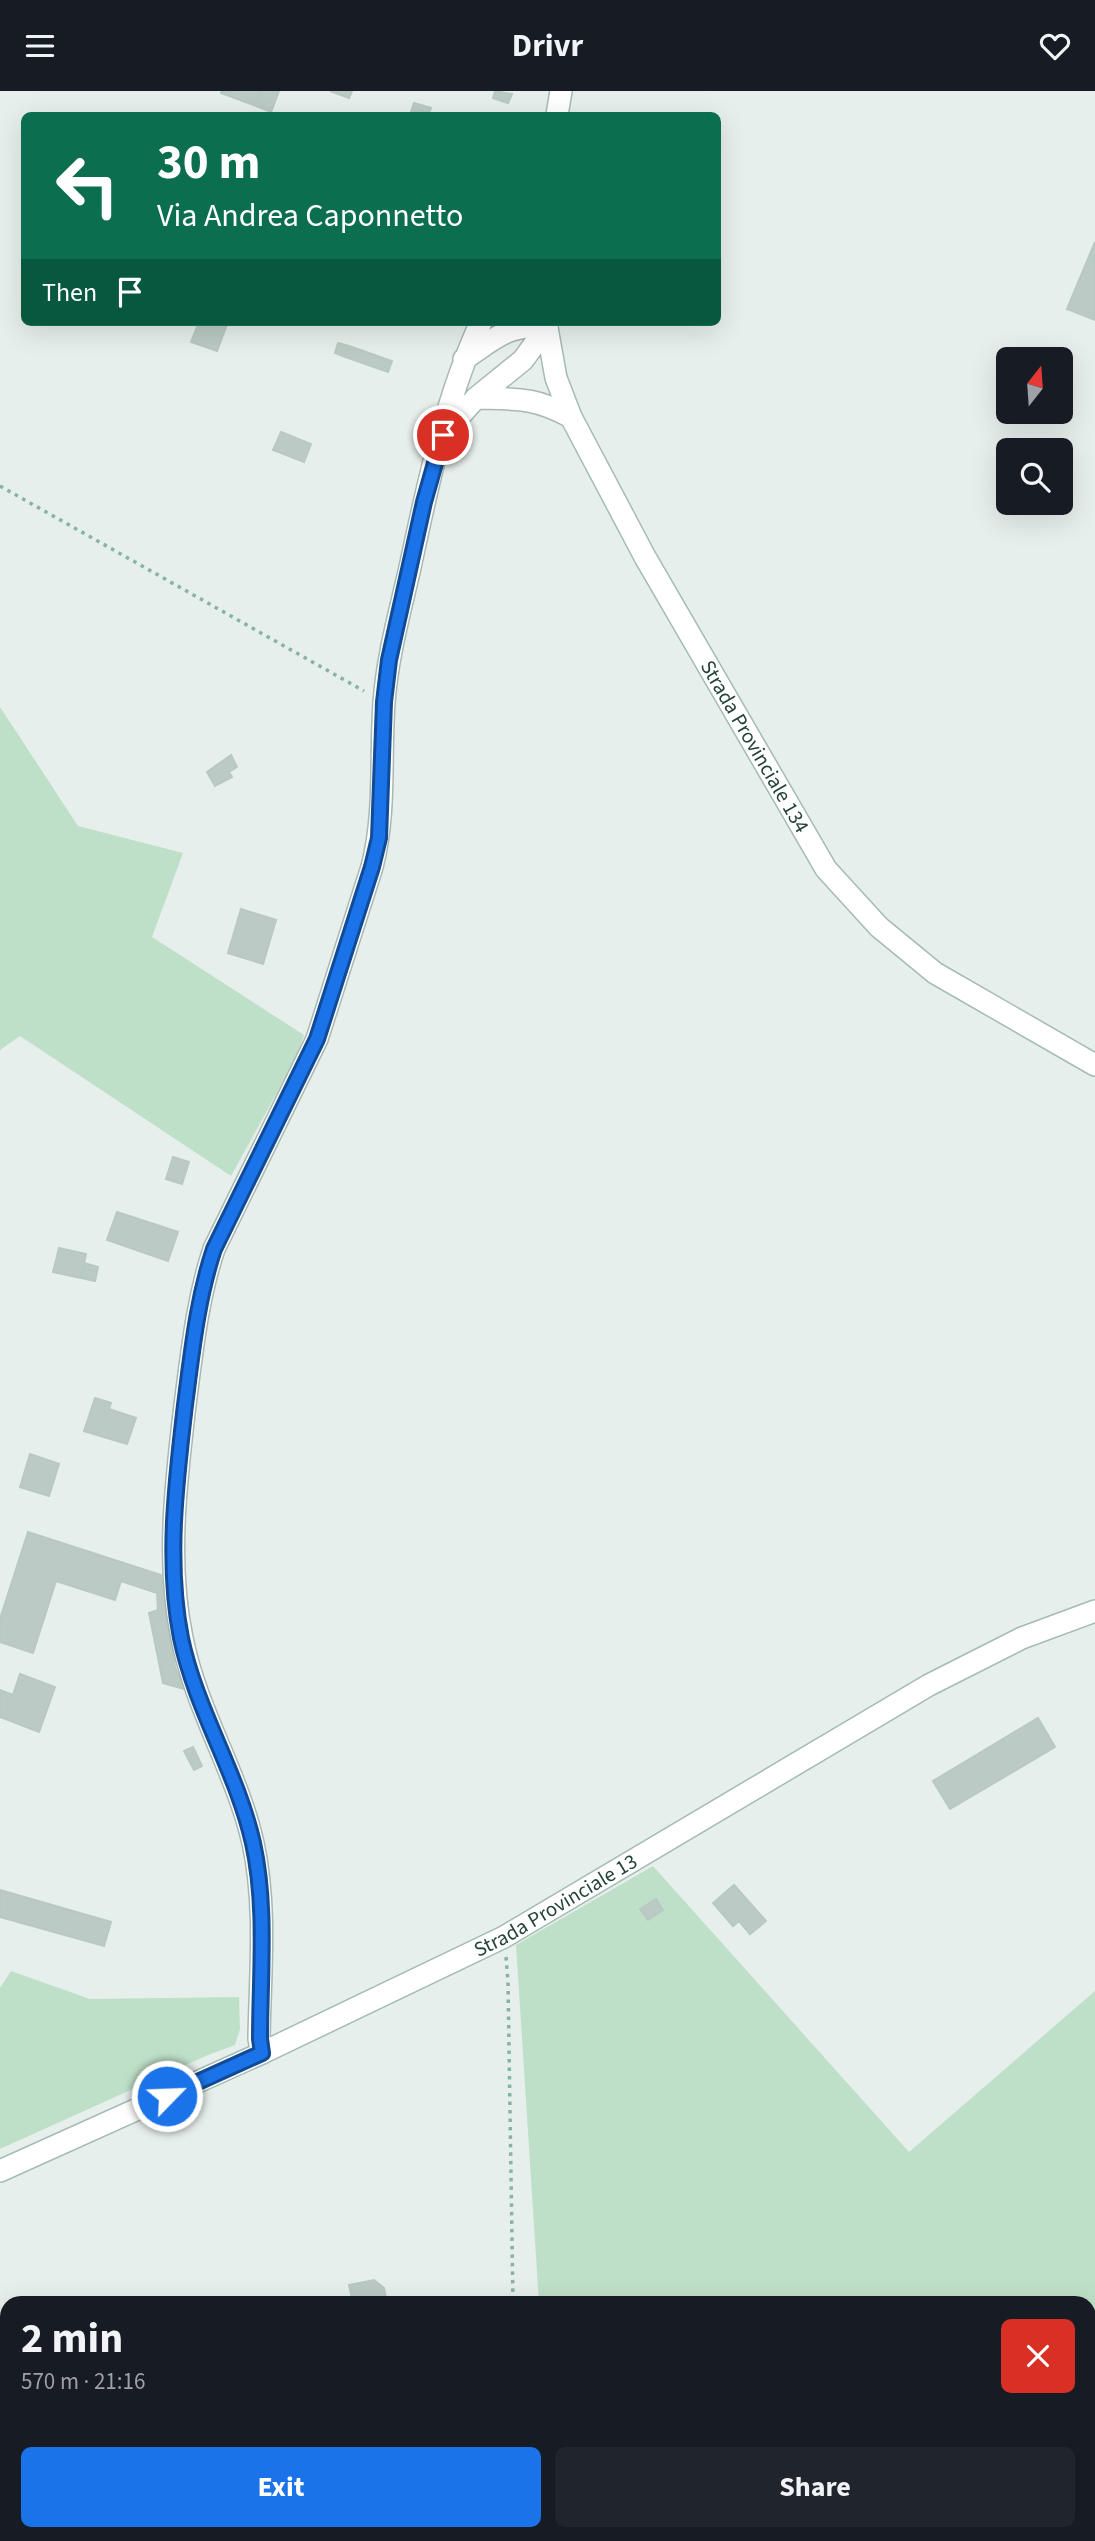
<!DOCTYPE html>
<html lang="en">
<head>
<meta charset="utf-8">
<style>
  :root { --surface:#171b24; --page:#20242c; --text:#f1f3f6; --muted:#9ea1a6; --accent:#1a73e8 }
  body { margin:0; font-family:"Source Sans 3",sans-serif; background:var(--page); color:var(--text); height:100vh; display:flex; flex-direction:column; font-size:26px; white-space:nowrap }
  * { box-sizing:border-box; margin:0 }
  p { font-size:23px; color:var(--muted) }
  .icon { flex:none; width:38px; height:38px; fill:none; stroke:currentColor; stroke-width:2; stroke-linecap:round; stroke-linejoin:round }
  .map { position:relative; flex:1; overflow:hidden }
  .drawer { position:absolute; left:0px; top:2205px; width:1096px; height:245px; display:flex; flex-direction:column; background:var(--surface); border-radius:21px 21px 0 0; box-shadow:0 7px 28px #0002 }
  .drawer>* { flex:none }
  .guide { position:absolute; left:21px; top:21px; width:700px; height:214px; border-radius:10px; box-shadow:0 7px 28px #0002; background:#0b6e4f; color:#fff; overflow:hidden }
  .needle { width:46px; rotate:17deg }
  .fabs { position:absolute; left:996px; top:256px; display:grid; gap:14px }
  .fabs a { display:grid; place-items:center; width:77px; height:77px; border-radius:10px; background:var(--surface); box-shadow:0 7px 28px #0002; font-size:35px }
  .pin { position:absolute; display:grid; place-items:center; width:60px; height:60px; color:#fff; margin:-30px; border:4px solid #fff; border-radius:50%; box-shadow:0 2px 7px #0007 }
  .me { position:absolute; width:77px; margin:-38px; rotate:66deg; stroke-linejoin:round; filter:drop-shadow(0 0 5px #0008) }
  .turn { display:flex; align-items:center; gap:24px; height:147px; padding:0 21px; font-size:32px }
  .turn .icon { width:91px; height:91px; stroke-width:2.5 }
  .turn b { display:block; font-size:49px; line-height:60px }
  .then { display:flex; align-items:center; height:66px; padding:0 21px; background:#0003; gap:14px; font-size:26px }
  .round { display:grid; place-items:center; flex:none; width:74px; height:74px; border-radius:10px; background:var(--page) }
  .overview { display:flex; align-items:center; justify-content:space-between; height:119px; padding:0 21px }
  h1 { font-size:42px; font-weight:700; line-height:52px }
  .action { display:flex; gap:14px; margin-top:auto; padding:14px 21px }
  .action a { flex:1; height:80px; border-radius:10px; background:var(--accent); color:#fff; font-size:28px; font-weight:700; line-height:80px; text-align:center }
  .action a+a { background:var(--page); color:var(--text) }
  header { display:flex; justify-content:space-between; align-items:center; height:91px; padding:0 21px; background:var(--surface); font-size:32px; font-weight:700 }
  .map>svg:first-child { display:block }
  .green { fill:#bfe0c8 }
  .building { fill:#bbcac4; stroke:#b8c9c2; stroke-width:2 }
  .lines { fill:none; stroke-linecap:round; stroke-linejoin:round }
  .minor-casing { stroke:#a8b8b2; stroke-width:24 }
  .secondary-casing { stroke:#a4bbb3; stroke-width:24 }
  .path { stroke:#86b3a5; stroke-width:3.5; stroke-dasharray:3.5 5; stroke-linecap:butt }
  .minor { stroke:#fff; stroke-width:21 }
  .secondary { stroke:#fff; stroke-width:21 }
  .route-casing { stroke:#114b97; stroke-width:18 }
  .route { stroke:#1a73e8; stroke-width:12 }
  .labels { text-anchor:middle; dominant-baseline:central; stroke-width:5; stroke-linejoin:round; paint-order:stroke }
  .street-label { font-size:21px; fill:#24423a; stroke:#f7fbf9 }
</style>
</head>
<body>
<header><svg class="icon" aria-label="menu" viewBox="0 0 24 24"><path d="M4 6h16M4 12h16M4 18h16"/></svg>Drivr<svg class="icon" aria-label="heart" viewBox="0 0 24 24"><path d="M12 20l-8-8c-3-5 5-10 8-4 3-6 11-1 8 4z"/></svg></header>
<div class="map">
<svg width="1095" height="2450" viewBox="0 0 1095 2450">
  <rect width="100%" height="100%" fill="#e6efeb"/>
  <!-- green -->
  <path class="green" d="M0 616 78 735 183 762 152 846 304 944 295 969 231 1085 20 945 0 959Z
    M653 1775 909 2061 1095 1900V2450H554V2443H1088V2212H539L516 1854Z
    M11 1880 90 1908 239 1906 240 1938 235 1954 208 1964 0 2058V1897Z"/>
  <!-- building -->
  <path class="building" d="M222 0H261L256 15 221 2Z
    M261 0H279L271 21 256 15Z
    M330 0H352L349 7Z
    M495 0 512 3 508 12 493 7Z
    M414 12 431 17 428 24H410Z
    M1095 151V229L1067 218Z
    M199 231H228L217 260 191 251Z
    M338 252 349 255 345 266 335 262Z
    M349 255 392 270 388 281 345 266Z
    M281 341 311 353 304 371 273 359Z
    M231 664 237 676 229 681 232 686 215 695 207 681Z
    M241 818 276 829 263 873 228 862Z
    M173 1066 189 1071 182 1093 166 1088Z
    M117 1121 178 1141 168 1170 107 1149Z
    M59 1157 86 1163 81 1187 53 1181Z
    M84 1172 98 1176 95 1190 81 1187Z
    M95 1307 111 1312 109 1318 136 1327 127 1353 84 1340Z
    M30 1363 59 1373 49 1405 20 1396Z
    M28 1441 161 1484 175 1576 184 1598 163 1592 149 1522 158 1519 157 1502 121 1490 115 1509 56 1490 33 1562 0 1551V1528Z
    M20 1583 55 1596 39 1641 0 1626V1599L13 1604Z
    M1038 1627 1055 1656 950 1718 933 1690Z
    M193 1656 202 1675 194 1679 184 1660Z
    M734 1794 766 1830 750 1843 739 1830 733 1835 713 1812Z
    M0 1799 111 1831 104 1855 0 1826Z
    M656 1808 663 1819 648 1829 640 1818Z
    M374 2189 384 2197 387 2212H353L349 2194Z"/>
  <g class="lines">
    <!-- minor casing -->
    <g class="minor-casing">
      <path id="minor" d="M464 268C495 248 508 232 547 236
        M476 307C517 308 534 306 571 326
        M446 340 476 307 523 269 547 236
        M262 1962 259 1948C260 1884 267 1816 253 1752 237 1681 196 1619 182 1547 166 1471 176 1391 185 1314 192 1261 197 1209 214 1158L317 948 372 776C386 722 380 667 384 612 387 568 399 524 409 481 427 397 445 309 481 231"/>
    </g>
    <!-- secondary casing -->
    <g class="secondary-casing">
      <g id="secondary">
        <path d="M557 24 561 0"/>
        <path id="s1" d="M546 231 556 287 571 326 645 466 826 778 879 836 935 882 1095 974"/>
        <path id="s2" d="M0 2080 262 1962 504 1846 929 1594 1022 1547 1095 1520"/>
      </g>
    </g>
    <!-- path -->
    <path class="path" d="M0 395 364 600
      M506 1866 508 1891 513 2212
      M1088 2237 1095 2234
      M516 2450 518 2443
      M814 2450 822 2443
      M894 2450 896 2443"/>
    <!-- minor -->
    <use href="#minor" class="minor"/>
    <!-- secondary -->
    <use href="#secondary" class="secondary"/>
  </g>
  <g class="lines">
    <!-- route casing -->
    <g class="route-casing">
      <path id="route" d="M167 2005 262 1962 260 1948C260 1884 267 1815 253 1752 237 1681 196 1619 181 1547 166 1471 176 1391 185 1314 192 1261 197 1209 214 1158L317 948 372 776 379 747 384 611 389 569 424 411 443 344"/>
    </g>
    <!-- route -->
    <use href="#route" class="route"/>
  </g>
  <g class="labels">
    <!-- street labels -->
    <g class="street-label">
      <text stroke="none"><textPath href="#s1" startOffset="476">Strada Provinciale 134</textPath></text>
      <text stroke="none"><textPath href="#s2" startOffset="616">Strada Provinciale 13</textPath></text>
    </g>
  </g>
</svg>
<div class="fabs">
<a><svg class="needle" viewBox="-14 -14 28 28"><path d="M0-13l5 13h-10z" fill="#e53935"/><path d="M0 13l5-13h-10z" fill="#9ea1a6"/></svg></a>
<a><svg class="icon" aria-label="search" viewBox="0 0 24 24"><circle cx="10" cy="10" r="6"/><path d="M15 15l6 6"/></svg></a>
</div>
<div class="pin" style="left:443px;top:344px;background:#d93025"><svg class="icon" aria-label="arrive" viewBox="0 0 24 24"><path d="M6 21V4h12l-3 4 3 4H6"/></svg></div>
<svg class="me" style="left:167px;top:2005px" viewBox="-20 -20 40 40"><circle r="17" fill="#1a73e8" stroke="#fff" stroke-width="3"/><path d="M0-11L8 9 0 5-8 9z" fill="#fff"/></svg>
<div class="guide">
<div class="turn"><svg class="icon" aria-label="left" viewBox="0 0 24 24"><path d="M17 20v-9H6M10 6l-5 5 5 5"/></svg><div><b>30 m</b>Via Andrea Caponnetto</div></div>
<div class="then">Then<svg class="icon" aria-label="arrive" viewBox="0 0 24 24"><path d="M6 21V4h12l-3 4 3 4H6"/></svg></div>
</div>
<section class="drawer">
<div class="overview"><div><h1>2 min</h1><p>570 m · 21:16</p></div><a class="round" style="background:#d93025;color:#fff"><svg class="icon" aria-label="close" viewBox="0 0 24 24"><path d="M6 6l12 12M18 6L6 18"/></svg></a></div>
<div class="action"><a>Exit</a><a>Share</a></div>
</section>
</div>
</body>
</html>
